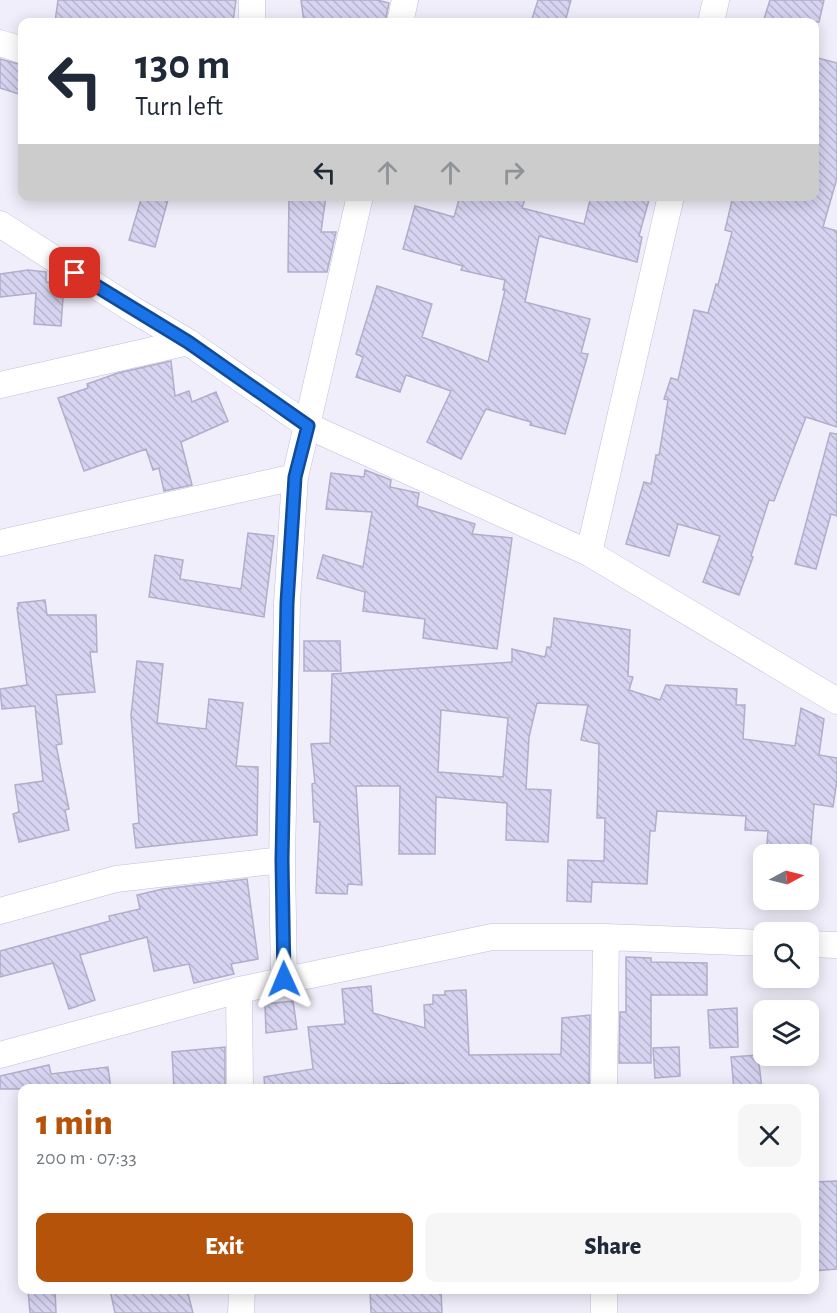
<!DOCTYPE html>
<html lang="en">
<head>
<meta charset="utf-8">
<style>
  :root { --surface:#fff; --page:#f6f6f7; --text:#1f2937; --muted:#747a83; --accent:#b45309 }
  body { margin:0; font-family:"Alegreya Sans",sans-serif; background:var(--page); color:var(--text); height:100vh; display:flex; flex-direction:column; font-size:22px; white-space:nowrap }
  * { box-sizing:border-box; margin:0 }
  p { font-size:20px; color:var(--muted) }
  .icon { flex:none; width:33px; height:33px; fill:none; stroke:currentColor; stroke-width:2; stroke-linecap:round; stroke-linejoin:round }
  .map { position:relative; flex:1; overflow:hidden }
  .panel { position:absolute; left:18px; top:1084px; width:801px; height:210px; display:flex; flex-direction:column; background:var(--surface); border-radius:12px; box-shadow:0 3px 15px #0003 }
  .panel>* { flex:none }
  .guide { position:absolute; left:18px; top:18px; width:801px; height:183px; border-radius:12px; box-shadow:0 3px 15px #0003; background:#fff; color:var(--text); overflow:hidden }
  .needle { width:39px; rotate:83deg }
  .tools { position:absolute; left:753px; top:844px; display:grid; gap:12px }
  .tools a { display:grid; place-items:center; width:66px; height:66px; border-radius:12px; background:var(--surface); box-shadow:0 3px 15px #0003; font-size:30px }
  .pin { position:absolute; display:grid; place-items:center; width:51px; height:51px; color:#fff; margin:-26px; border-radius:12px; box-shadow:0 3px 9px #0006 }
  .me { position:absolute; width:66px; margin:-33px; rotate:359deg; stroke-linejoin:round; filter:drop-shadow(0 0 4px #0008) }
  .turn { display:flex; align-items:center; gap:21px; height:126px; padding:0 18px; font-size:27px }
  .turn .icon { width:78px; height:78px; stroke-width:2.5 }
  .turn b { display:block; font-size:42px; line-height:51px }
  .lanes { display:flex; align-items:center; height:57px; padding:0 18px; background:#0003; justify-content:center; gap:30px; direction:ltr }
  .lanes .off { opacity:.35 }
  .round { display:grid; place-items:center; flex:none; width:63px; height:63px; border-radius:12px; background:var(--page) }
  .summary { display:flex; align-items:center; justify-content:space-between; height:102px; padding:0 18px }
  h1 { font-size:36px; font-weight:800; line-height:45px; color:var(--accent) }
  .action { display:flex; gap:12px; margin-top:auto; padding:12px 18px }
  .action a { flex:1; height:69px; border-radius:12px; background:var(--accent); color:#fff; font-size:24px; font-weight:800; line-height:69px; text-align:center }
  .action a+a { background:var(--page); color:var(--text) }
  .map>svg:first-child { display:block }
  .building { fill:url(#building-back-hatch); stroke:#b1adca; stroke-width:1.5; fill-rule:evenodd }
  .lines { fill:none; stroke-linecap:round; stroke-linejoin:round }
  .minor-casing { stroke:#c2bedc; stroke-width:27 }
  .minor { stroke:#fff; stroke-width:26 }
  .route-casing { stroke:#114b97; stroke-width:15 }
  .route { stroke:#1a73e8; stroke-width:10 }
</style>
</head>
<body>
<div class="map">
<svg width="837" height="1313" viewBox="0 0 837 1313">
  <defs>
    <pattern id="building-back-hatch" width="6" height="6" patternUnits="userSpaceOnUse" patternTransform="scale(1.5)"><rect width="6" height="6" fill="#d7d4f2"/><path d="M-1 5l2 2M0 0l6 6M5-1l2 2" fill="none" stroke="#b8b5cf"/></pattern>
  </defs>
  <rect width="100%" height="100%" fill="#efeefa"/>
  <!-- building -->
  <path class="building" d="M58 0H236L233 22H55Z
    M301 0H377L389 3 385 22H304Z
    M538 0H571L565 22H531Z
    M770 0H824L819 22H763Z
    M814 57 837 63V178L823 227 837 231V427L806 417 774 501 769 500 751 556 753 557 739 595 703 582 720 536 678 524 669 556 626 544 644 482 651 484 656 455H659L668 400 664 399 671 378 678 380 694 310 708 313 716 284 718 285 732 232 725 230 733 196H814Z
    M0 59 22 65V95L0 88Z
    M142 196H169L155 247 129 240Z
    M289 196H326L321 232H336L327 272H288Z
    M460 196H526L522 208 584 224 591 196H650L639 236 642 237 637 262 539 236 525 302 590 319 581 353 588 354 565 434 530 425 531 422 486 409 461 459 427 442 451 391 406 375 400 392 356 377 363 357 356 354 377 286 432 304 422 337 488 362 505 290H503L505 280 461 270 463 266 403 249 415 206 454 217Z
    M28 270 46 272V282L64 283 61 326 34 324 36 293 0 297V274Z
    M171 361 175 396 189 391 192 402 216 392 228 421 181 442 192 485 164 491 159 468 153 470 146 449 84 471 58 398 88 388 87 384 118 373Z
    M830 433 837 434V516L831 514 816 569 795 564Z
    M365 470 391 480 390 487 419 493 417 506 475 524 472 534 512 538 497 649 423 638 425 619 363 611 365 592 317 578 323 555 363 567 372 512 326 509 331 473 364 477Z
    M248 533 274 536 264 617 149 597 155 555 183 560 180 579 241 589Z
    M45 600 47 615H96L97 652H90L95 692 56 695 62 744 56 745 69 809 65 810 69 830 19 842 13 814 19 812 15 785 43 781 35 706 2 709 0 689 27 685 17 608H18V603Z
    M554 618 630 630 628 676 633 677 629 690 660 700 666 685 737 689 736 705H745L743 739 795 746 801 708 824 719 819 755 837 758V780L833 807 814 804 810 855H766L768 831 745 830 746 816 657 811 655 831H650L647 884 592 882 591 902 567 901 568 860 604 861 605 818H597L599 744 581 740 588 705 537 703 529 737 526 789 551 790 548 842 506 840 507 803 436 797 435 854H399L400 786H356L362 885 348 884 347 894 316 893 320 822H314L312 784 315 783 311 744 330 743 332 674 512 662V649L545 657 547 647H551ZM441 710 508 718 503 777 438 772Z
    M304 641H340L341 671H304Z
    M137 661 163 664 157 723 206 729 209 699 243 703 236 766 258 767 257 835 136 848 133 824 139 823 131 715Z
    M247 879 258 959 231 964 234 974 194 983 189 964 154 971 147 937 80 955 95 1000 69 1009 53 963 0 977V951L110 921 109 916 140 909 137 895 163 889Z
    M626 957 651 958V962L707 963V995H651V1063H619L620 1012H626Z
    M371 986 373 1013 425 1028 424 1005 433 1004V995H445V991L466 990 469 1055 561 1054 562 1018 590 1015 589 1085 533 1087V1089H405L404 1083 341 1087V1089H265L264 1077 313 1069 308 1027 345 1024 342 989Z
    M293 1001 297 1029 266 1033 265 1004Z
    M737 1008 738 1047 710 1048 708 1010Z
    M225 1047V1089H174L172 1052Z
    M679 1047 680 1076 655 1078 653 1048Z
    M758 1055 762 1089H734L731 1057Z
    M49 1065 51 1074 108 1067 111 1089H0V1076Z
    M837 1181V1269L814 1271V1182Z
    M28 1290H55L56 1313H30Z
    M110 1290H187L193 1313H115Z
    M370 1290H441L442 1313H371Z"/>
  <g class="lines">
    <!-- minor casing -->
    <g class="minor-casing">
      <path id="minor" d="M252 0V22
        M400 22 405 0
        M711 22 716 0
        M0 43 22 50
        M0 224 132 309 188 342 308 426 589 553 837 701
        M0 385 188 342
        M0 543 295 477
        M589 553 671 196
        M0 911 116 879 282 860
        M808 944 837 945
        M284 979 282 860 287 603 295 477 360 196
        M239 990 240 1089
        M0 1055 239 990 492 937H606L764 943
        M604 1089 606 937
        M604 1290V1313
        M241 1313 242 1290"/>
    </g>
    <!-- minor -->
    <use href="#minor" class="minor"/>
  </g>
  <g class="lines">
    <!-- route casing -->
    <g class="route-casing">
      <path id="route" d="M75 273 188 342 308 426 295 477 287 603 282 860 284 979"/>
    </g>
    <!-- route -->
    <use href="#route" class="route"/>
  </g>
</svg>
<div class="tools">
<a><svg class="needle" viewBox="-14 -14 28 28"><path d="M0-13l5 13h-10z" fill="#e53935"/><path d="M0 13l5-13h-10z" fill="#747a83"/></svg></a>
<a><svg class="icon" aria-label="search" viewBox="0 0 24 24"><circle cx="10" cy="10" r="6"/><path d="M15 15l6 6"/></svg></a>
<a><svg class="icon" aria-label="layers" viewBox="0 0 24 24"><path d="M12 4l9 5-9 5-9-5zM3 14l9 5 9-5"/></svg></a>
</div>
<div class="pin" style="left:75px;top:273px;background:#d93025"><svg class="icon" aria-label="arrive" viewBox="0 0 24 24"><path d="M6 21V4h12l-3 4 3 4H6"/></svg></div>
<svg class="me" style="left:284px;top:979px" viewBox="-20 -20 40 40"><path d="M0-17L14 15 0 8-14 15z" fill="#1a73e8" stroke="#fff" stroke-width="4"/></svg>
<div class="guide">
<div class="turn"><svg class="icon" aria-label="left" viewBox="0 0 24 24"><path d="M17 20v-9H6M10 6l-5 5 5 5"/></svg><div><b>130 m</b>Turn left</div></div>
<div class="lanes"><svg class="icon" aria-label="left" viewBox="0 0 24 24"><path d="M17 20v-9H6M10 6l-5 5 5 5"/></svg><svg class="icon off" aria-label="ahead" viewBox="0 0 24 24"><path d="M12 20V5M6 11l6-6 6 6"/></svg><svg class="icon off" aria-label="ahead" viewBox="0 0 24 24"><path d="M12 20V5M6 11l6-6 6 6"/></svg><svg class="icon off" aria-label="right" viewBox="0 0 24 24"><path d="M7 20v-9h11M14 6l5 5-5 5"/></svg></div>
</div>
<section class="panel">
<div class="summary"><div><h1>1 min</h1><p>200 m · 07:33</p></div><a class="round"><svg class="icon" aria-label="close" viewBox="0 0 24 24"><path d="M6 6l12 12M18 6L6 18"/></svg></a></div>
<div class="action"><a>Exit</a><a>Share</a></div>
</section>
</div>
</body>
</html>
